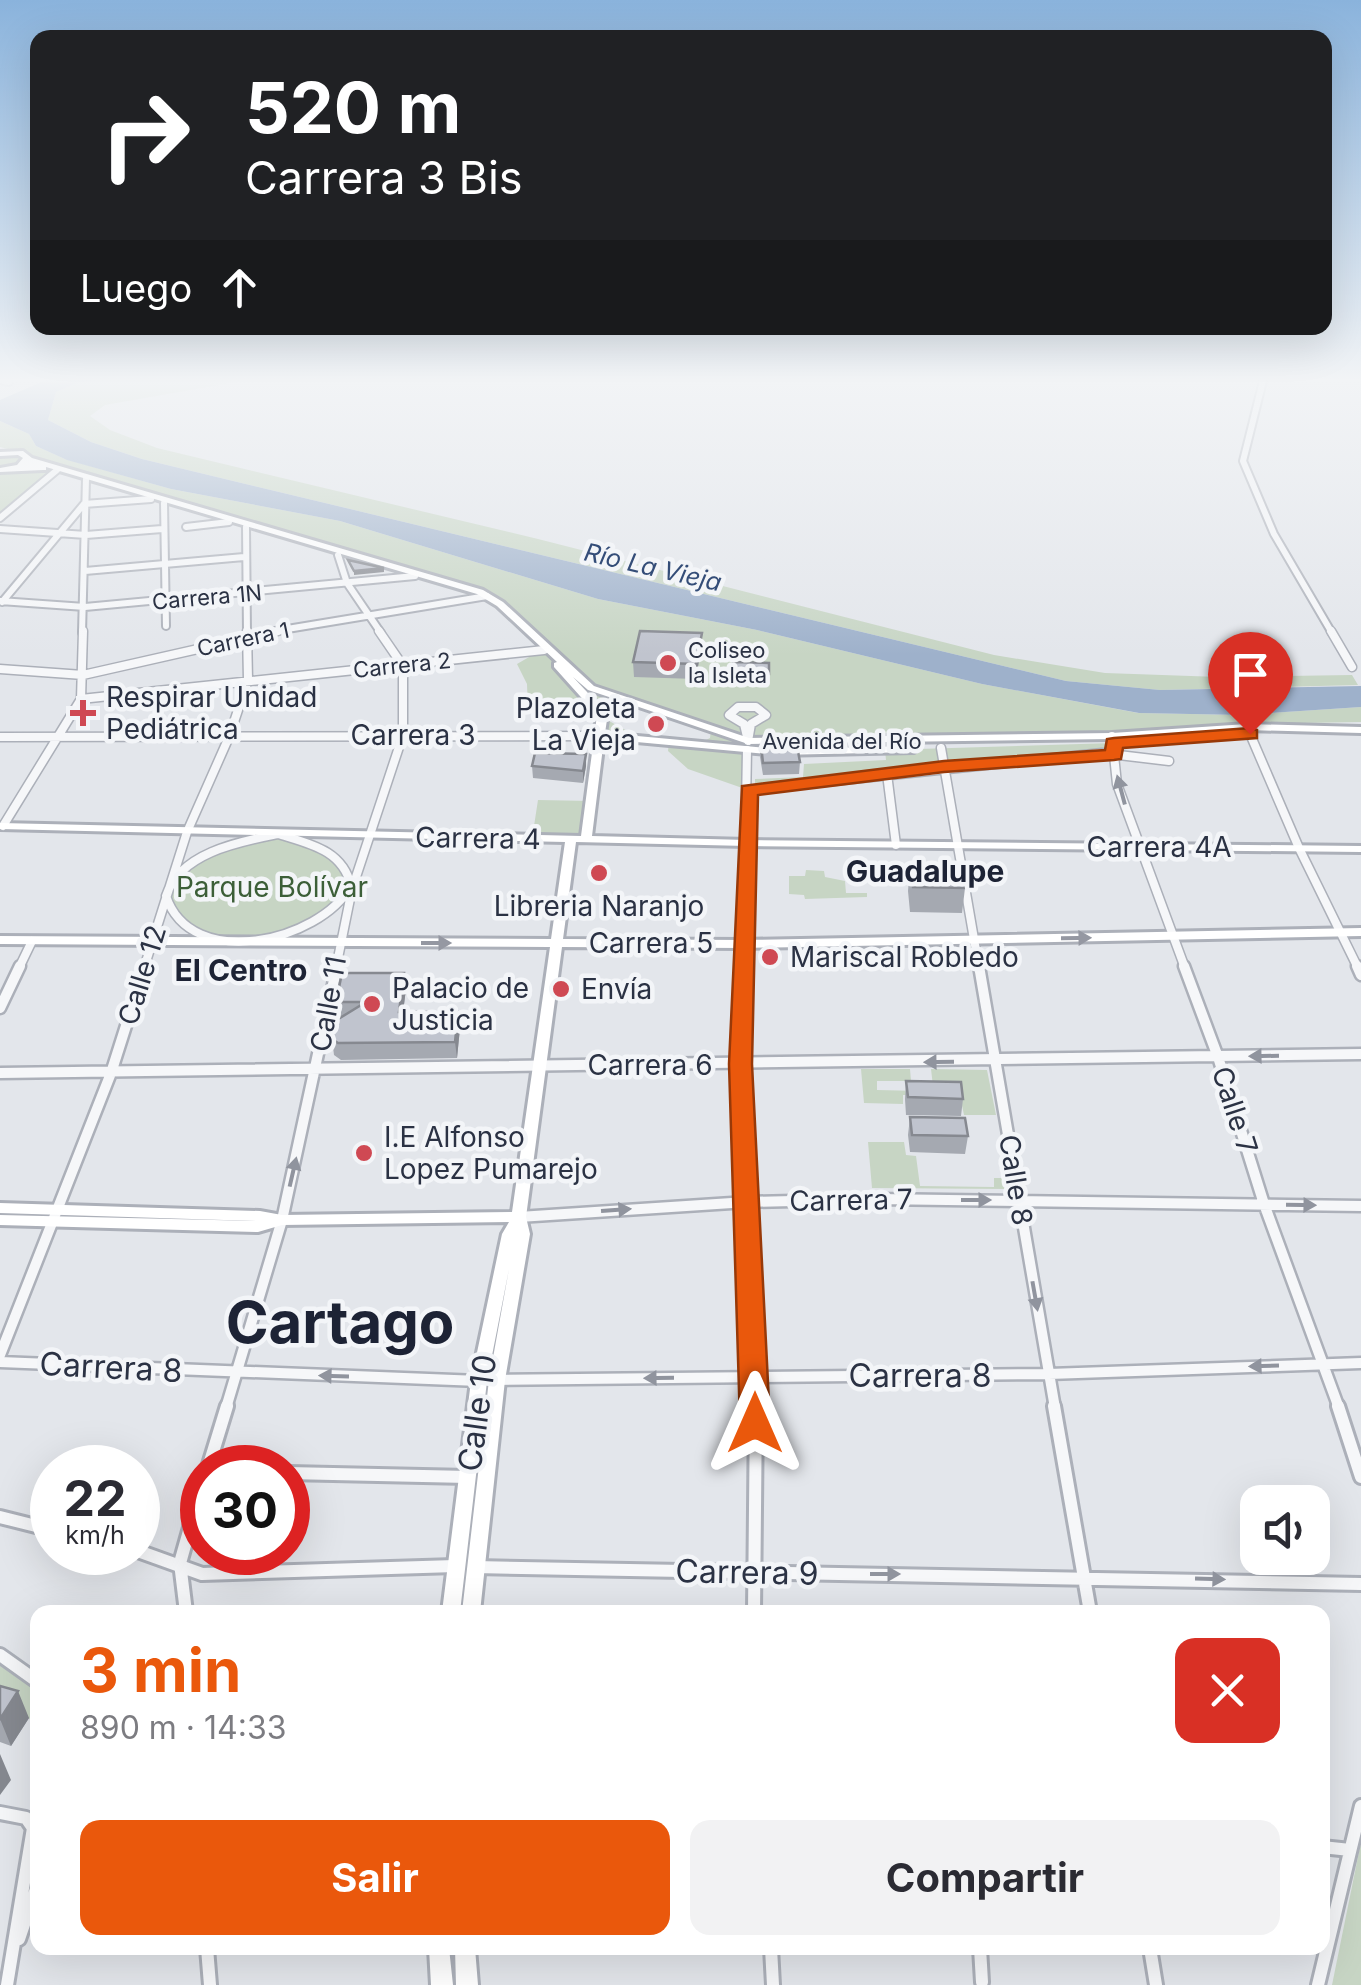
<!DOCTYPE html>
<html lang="es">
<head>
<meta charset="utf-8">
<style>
  :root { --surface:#fff; --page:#f2f2f3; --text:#2b2b33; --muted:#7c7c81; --accent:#ea580c }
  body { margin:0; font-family:Inter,sans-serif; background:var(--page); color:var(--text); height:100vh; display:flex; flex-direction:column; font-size:38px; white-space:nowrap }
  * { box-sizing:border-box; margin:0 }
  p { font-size:32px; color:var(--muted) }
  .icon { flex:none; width:55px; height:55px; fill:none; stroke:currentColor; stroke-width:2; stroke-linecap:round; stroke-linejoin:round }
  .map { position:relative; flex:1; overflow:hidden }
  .side { position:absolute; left:30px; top:1605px; width:1300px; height:350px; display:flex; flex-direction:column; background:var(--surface); border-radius:20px; box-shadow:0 10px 40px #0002 }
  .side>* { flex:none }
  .guide { position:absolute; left:30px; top:30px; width:1302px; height:305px; border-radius:20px; box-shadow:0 10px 40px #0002; background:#202124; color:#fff; overflow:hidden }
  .tools { position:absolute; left:1240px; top:1485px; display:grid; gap:20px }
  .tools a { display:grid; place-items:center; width:90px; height:90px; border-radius:20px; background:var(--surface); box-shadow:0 10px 40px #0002; font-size:50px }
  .speed { position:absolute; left:30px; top:1445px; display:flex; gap:20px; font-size:50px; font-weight:700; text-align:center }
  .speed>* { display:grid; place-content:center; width:130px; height:130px; border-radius:50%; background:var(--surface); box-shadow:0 10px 40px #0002; line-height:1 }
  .speed small { font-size:25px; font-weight:400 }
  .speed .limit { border:15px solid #d22; background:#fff; color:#111 }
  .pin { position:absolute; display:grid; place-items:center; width:85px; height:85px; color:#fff; margin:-102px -42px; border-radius:50% 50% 50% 0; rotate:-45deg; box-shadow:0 0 10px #0007 }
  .pin .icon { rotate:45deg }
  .me { position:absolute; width:110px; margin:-55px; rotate:0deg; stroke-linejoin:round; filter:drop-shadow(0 0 8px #0008) }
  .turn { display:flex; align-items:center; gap:35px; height:210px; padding:0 50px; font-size:45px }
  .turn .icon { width:130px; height:130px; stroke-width:2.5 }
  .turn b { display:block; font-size:70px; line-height:85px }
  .then { display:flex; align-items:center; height:95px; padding:0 50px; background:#0003; gap:20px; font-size:38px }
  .round { display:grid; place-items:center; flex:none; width:105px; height:105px; border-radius:20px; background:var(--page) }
  .overview { display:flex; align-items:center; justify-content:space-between; height:170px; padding:0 50px }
  h1 { font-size:60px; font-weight:700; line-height:75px; color:var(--accent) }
  .cta { display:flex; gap:20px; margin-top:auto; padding:20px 50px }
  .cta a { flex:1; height:115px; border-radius:20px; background:var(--accent); color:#fff; font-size:40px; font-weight:700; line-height:115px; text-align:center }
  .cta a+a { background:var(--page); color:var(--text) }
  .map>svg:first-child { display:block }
  .green { fill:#c7d5c4 }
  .water { fill:#9eb1cb }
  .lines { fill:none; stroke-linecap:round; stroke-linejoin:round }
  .street-far3-casing { stroke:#acb0b9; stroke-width:10 }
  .street-far2-casing { stroke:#acb0b9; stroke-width:11 }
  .street-far1-casing { stroke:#acb0b9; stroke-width:15 }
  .street-casing { stroke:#acb0b9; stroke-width:18 }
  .secondary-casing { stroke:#acb0b9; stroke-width:6 }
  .street-far3 { stroke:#f6f7f9; stroke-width:6 }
  .street-far2 { stroke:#f6f7f9; stroke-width:8 }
  .street-far1 { stroke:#f6f7f9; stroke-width:10 }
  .street { stroke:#f6f7f9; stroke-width:12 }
  .secondary { fill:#fff; fill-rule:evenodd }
  .wall { fill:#a5a9b1 }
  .shaded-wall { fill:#868990 }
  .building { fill:#c0c4ce; stroke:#868990; stroke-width:2.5 }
  .oneway { fill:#90949e }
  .oneway2 { fill:#9598a2 }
  .route { fill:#ea580c; stroke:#983908; stroke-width:2.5 }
  .poi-dot { fill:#cf4953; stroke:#f3f5f8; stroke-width:4 }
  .labels { text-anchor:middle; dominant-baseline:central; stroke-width:9; stroke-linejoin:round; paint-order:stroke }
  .far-street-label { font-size:22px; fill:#2b3244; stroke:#f3f5f8 }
  .far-poi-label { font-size:22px; fill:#2b3244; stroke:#f3f5f8; text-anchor:start }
  .far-water-label { font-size:25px; font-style:italic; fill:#344d78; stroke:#f3f5f8 }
  .poi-label { font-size:28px; fill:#2b3244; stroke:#f3f5f8; text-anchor:start }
  .street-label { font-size:28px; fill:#2b3244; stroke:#f3f5f8 }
  .park-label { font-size:28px; fill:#3c5f38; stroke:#f3f5f8 }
  .neighbourhood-label { font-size:30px; font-weight:bold; fill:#1d2335; stroke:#f3f5f8 }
  .near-street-label { font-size:32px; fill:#2b3244; stroke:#f3f5f8 }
  .near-town-label { font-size:58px; font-weight:bold; fill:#1d2335; stroke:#f3f5f8 }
</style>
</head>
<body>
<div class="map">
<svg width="1361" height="1985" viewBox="0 0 1361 1985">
  <rect width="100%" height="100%" fill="#e3e6eb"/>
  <!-- green -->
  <path class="green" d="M114 377H264L105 405 90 416 110 430 157 448 538 539 994 655 1105 673 1219 677 1352 675 1358 685 1160 690 1066 681 142 459 91 442 48 420 56 392 77 383Z
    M0 421 29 434 36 446 65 459 171 489 340 521 598 599 757 630 982 684 1138 713 1242 715 1361 707V722L1247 724 1112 736 748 742V790L688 769 668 751 669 742 601 736 602 717 636 736 702 742 710 738 711 730 677 714 628 703 538 716 528 712 527 684 517 664 543 649 480 592 62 469 28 455 45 468 57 470 0 518V454L18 452 0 447Z
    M1113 743 1114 755 764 788 755 784V779L803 777 804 764 886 760 885 750Z
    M538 800 591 801 586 840 532 839Z
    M278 834C306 842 336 845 350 873 349 883 349 895 343 903 310 948 166 960 168 888L197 859Z
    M806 870 824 871 825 877 845 881 846 893H867V897L805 899 804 895 789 894V876H805Z
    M861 1069H910L911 1081H877V1090L920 1091 921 1095H903V1104L864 1103Z
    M931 1069 987 1070 996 1115H964L960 1096 934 1095Z
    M868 1142H904L906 1155 916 1156 920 1186 994 1187V1178H1007L1009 1189 872 1188Z
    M0 1654 37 1681V1729L29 1718 0 1709Z
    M1361 1842V1985H1332Z"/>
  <!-- water -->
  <path class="water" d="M53 377H114L77 383 56 392 48 420 91 442 142 459 1066 681 1160 690 1361 686V707L1242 715 1139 713 982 684 757 630 598 599 340 521 171 489 67 460 36 446 29 434 0 421V400Z"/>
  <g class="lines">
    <!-- street-far3 casing -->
    <g class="street-far3-casing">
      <path id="street-far3" d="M1264 377 1243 461 1274 534 1332 633
        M0 380 9 382
        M164 503 166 626
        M84 504 151 499
        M0 518 57 470
        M186 527 229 522
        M246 527 247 633
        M0 529 86 535 162 529
        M338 555 347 583 381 633
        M85 571 244 557
        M0 601 85 607 415 576
        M2 602 84 504
        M82 633 86 479
        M263 633 487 596"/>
    </g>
    <!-- street-far2 casing -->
    <g class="street-far2-casing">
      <path id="street-far2" d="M1331 631 1352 667
        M0 669 83 675 278 631
        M81 699 544 650
        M738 707H756L766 715 751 724 748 741 744 724 729 715Z
        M1247 727 1299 848 1358 968
        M1112 736 1117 784 1185 968
        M0 737 601 736
        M941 748 979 968
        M887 774 896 845
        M748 790 1102 753 1169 761
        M3 826 81 699 83 631
        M278 834C310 844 343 850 351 886 319 942 191 972 166 896 180 853 238 842 278 834Z
        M19 968 32 941
        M144 968 187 832 229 737 248 680 247 631
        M336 968 352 889 403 735V666L379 631
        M743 968 747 750"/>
    </g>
    <!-- street-far1 casing -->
    <g class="street-far1-casing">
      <path id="street-far1" d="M743 966 741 1064 756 1408
        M979 966 1055 1408
        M1184 966 1218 1057 1264 1204 1339 1408
        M1357 966 1361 975
        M0 1008 20 966
        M0 1073 1361 1054
        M519 1217 747 1202 877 1199 1361 1206
        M0 1355 111 1073 145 966
        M0 1362 479 1381
        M494 1380 1049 1374 1361 1363
        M226 1408 282 1220 337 966"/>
    </g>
    <!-- street casing -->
    <g class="street-casing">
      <path id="street" d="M1054 1406 1090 1612
        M1338 1406 1361 1477
        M208 1468 227 1406
        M288 1473 468 1477
        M0 1517 52 1530
        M138 1551 202 1574 455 1566
        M475 1567 1361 1584
        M186 1612 180 1563 202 1485
        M754 1612 756 1406
        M0 1655 38 1682
        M0 1813 26 1818 33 1828 7 1985
        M1322 1847 1350 1850
        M19 1939 38 1883
        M207 1948 210 1985
        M771 1948 773 1985
        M980 1948 982 1982
        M1150 1948 1156 1985
        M1318 1985 1361 1806"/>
    </g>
    <!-- secondary casing -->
    <g class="secondary-casing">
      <path id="secondary" d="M23 451 32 458 483 590 503 602 594 686 749 738 1112 733 1247 724 1361 727V733L1247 730 1112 739 748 744 630 704 608 713 605 733 777 749 914 746 919 749 914 752 777 755 604 739 592 836 747 840 1361 846V852L747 846 576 842 563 939 743 940 1361 928V936L743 948 562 947 526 1217 530 1234 505 1380 480 1612H462L489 1380 509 1269 487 1381 460 1612H442L471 1381 502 1234 509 1222 282 1225 258 1232 0 1225V1215L260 1221 0 1213V1203L260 1211 282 1215 512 1212 550 947 0 944V936L551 939 565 842 0 829V823L581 836 597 715 554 667V663L557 662 497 606 477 594 46 467V470H43L0 472V468L17 465 23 458 18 455 0 456V452ZM573 677 588 690 621 701 602 708Z
        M429 1948H449L453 1985H431Z
        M455 1948H475L478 1985H456Z"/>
    </g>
    <!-- street-far3 -->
    <use href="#street-far3" class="street-far3"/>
    <!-- street-far2 -->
    <use href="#street-far2" class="street-far2"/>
    <!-- street-far1 -->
    <use href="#street-far1" class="street-far1"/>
    <!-- street -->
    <use href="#street" class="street"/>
    <!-- secondary -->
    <use href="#secondary" class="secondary"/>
  </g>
  <!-- wall -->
  <path class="wall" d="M701 648 696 679 634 677 633 662Z
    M733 662 769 663V686L733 685Z
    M761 745 800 762 799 774 763 775 760 757Z
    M586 754V766L583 783 533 778 532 766Z
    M910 867 965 888 962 913 910 912 908 891Z
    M404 973 406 989 403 1012 460 1028 457 1058 341 1060 334 1055 332 1039 340 1018H338L336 1002Z
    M906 1081 963 1099 961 1116 906 1115 905 1099Z
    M910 1117 968 1136 965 1154 910 1152 908 1135Z
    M0 1686 29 1718 11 1746 0 1742Z"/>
  <!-- shaded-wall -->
  <path class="shaded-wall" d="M384 568V572L354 575V571Z
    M702 633 701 648 696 679V664Z
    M586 754V766L583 783V771Z
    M404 973 406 989 401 1028 399 1012Z
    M458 1012 460 1028 457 1058 455 1042Z
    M18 1691 29 1718 11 1746 0 1719Z
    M0 1754 11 1780 0 1795Z"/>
  <!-- building -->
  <path class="building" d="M348 560 384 568 354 571Z
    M640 631 702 633 696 664 633 662Z
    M733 662 769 663V674L733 673Z
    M761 745 797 746 800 762 763 763Z
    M535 753 586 754 583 771 532 766Z
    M910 867H961L965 888 913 887Z
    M342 973H404L399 1012H458L455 1042 338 1043 332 1039 335 1021 366 1002H336Z
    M906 1081 961 1082 963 1099 908 1097Z
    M910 1117 965 1118 968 1136 912 1135Z
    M0 1686 18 1691 0 1719Z"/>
  <!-- one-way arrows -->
  <defs><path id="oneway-solid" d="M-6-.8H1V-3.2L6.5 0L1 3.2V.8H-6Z" transform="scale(2.5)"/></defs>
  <g class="oneway">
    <use href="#oneway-solid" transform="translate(1121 790) rotate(-105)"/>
    <use href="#oneway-solid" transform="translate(1264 1056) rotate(179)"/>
    <use href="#oneway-solid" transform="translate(939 1062) rotate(179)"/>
    <use href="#oneway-solid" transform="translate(293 1172) rotate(-77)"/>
    <use href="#oneway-solid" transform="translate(976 1200)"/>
    <use href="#oneway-solid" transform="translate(1301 1205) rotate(1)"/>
    <use href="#oneway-solid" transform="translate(616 1210) rotate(-4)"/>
    <use href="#oneway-solid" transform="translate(1035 1296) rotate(80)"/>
    <use href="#oneway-solid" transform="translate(1264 1366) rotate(178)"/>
    <use href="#oneway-solid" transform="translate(334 1376) rotate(-178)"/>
    <use href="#oneway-solid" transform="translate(659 1378) rotate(179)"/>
    <use href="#oneway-solid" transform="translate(885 1574)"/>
    <use href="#oneway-solid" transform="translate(1210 1579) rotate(2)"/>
  </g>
  <g class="oneway2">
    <use href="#oneway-solid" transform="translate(1076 938) rotate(-1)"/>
    <use href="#oneway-solid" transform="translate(436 943)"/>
  </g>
  <!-- sky -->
  <linearGradient id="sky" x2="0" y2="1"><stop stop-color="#8ab3dc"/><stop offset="0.58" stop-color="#f2f4f6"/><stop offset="1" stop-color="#f2f4f6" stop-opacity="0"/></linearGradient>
  <rect width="1361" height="655" fill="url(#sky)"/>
  <!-- route -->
  <path class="route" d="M1250 728 1257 730V738L1123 748 1121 759 1114 760 944 772 758 795 752 1064 770 1423 765 1432 755 1435 745 1432 740 1423 729 1064 742 786 944 761 1105 750 1107 739 1114 738Z"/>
  <!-- markers -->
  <g class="poi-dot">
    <circle cx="668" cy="663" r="10"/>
    <path d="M78 698h10v10h10v10h-10v10h-10v-10h-10v-10h10z"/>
    <circle cx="656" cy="724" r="10"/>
    <circle cx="599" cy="873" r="10"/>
    <circle cx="770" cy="957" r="10"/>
    <circle cx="561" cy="989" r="10"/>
    <circle cx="372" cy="1004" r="10"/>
    <circle cx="364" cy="1153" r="10"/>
  </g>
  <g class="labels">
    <!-- far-street labels -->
    <g class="far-street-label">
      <text transform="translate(207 597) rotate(-5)">Carrera 1N</text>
      <text transform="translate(243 639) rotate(-12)">Carrera 1</text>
      <text transform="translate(402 665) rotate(-6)">Carrera 2</text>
      <text x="842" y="741">Avenida del Río</text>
    </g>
    <!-- far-poi labels -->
    <g class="far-poi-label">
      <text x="688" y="650">Coliseo<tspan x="688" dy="25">la Isleta</tspan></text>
    </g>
    <!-- far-water labels -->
    <g class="far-water-label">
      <text transform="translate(653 567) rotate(13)">Río La Vieja</text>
    </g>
    <!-- poi labels -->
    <g class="poi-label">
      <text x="106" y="697">Respirar Unidad<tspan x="106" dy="32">Pediátrica</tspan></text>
      <text x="636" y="708" text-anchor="end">Plazoleta<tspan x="636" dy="32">La Vieja</tspan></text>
      <text x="599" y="906" text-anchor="middle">Libreria Naranjo</text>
      <text x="790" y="957">Mariscal Robledo</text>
      <text x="392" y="988">Palacio de<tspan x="392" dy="32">Justicia</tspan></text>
      <text x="581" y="989">Envía</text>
      <text x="384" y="1137">I.E Alfonso<tspan x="384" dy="32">Lopez Pumarejo</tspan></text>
    </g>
    <!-- street labels -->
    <g class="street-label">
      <text x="413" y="735">Carrera 3</text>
      <text transform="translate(478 838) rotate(1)">Carrera 4</text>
      <text x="1159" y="847">Carrera 4A</text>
      <text x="651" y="943">Carrera 5</text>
      <text transform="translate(142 975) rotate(-73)">Calle 12</text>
      <text transform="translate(328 1004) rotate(-80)">Calle 11</text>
      <text x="650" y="1065">Carrera 6</text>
      <text transform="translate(1235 1110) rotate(72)">Calle 7</text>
      <text transform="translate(1016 1180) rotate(81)">Calle 8</text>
      <text transform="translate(851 1200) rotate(-1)">Carrera 7</text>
    </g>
    <!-- park labels -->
    <g class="park-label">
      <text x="272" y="887">Parque Bolívar</text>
    </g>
    <!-- neighbourhood labels -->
    <g class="neighbourhood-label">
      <text x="925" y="871">Guadalupe</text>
      <text x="241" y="970">El Centro</text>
    </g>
    <!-- near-street labels -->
    <g class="near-street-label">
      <text transform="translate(111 1367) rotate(3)">Carrera 8</text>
      <text x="920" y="1375">Carrera 8</text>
      <text transform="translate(477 1413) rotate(-82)">Calle 10</text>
      <text transform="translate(747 1572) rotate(1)">Carrera 9</text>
    </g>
    <!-- near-town labels -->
    <g class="near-town-label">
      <text x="340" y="1322">Cartago</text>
    </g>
  </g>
</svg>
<div class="tools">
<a><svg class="icon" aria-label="sound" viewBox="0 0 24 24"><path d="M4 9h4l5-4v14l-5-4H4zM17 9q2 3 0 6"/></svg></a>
</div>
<div class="speed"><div>22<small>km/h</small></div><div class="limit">30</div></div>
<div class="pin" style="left:1250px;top:734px;background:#d93025"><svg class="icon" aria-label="arrive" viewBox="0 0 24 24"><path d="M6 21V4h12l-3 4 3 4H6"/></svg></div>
<svg class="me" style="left:755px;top:1423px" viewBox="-20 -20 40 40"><path d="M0-17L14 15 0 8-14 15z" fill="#ea580c" stroke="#fff" stroke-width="4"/></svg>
<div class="guide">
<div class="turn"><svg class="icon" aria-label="right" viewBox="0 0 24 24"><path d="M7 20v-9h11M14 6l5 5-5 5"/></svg><div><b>520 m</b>Carrera 3 Bis</div></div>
<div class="then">Luego<svg class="icon" aria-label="ahead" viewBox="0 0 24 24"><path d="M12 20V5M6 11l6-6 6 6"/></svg></div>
</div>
<section class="side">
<div class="overview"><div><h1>3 min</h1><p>890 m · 14:33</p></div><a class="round" style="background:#d93025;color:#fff"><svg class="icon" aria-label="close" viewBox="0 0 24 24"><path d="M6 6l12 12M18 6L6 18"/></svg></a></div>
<div class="cta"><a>Salir</a><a>Compartir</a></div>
</section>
</div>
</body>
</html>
